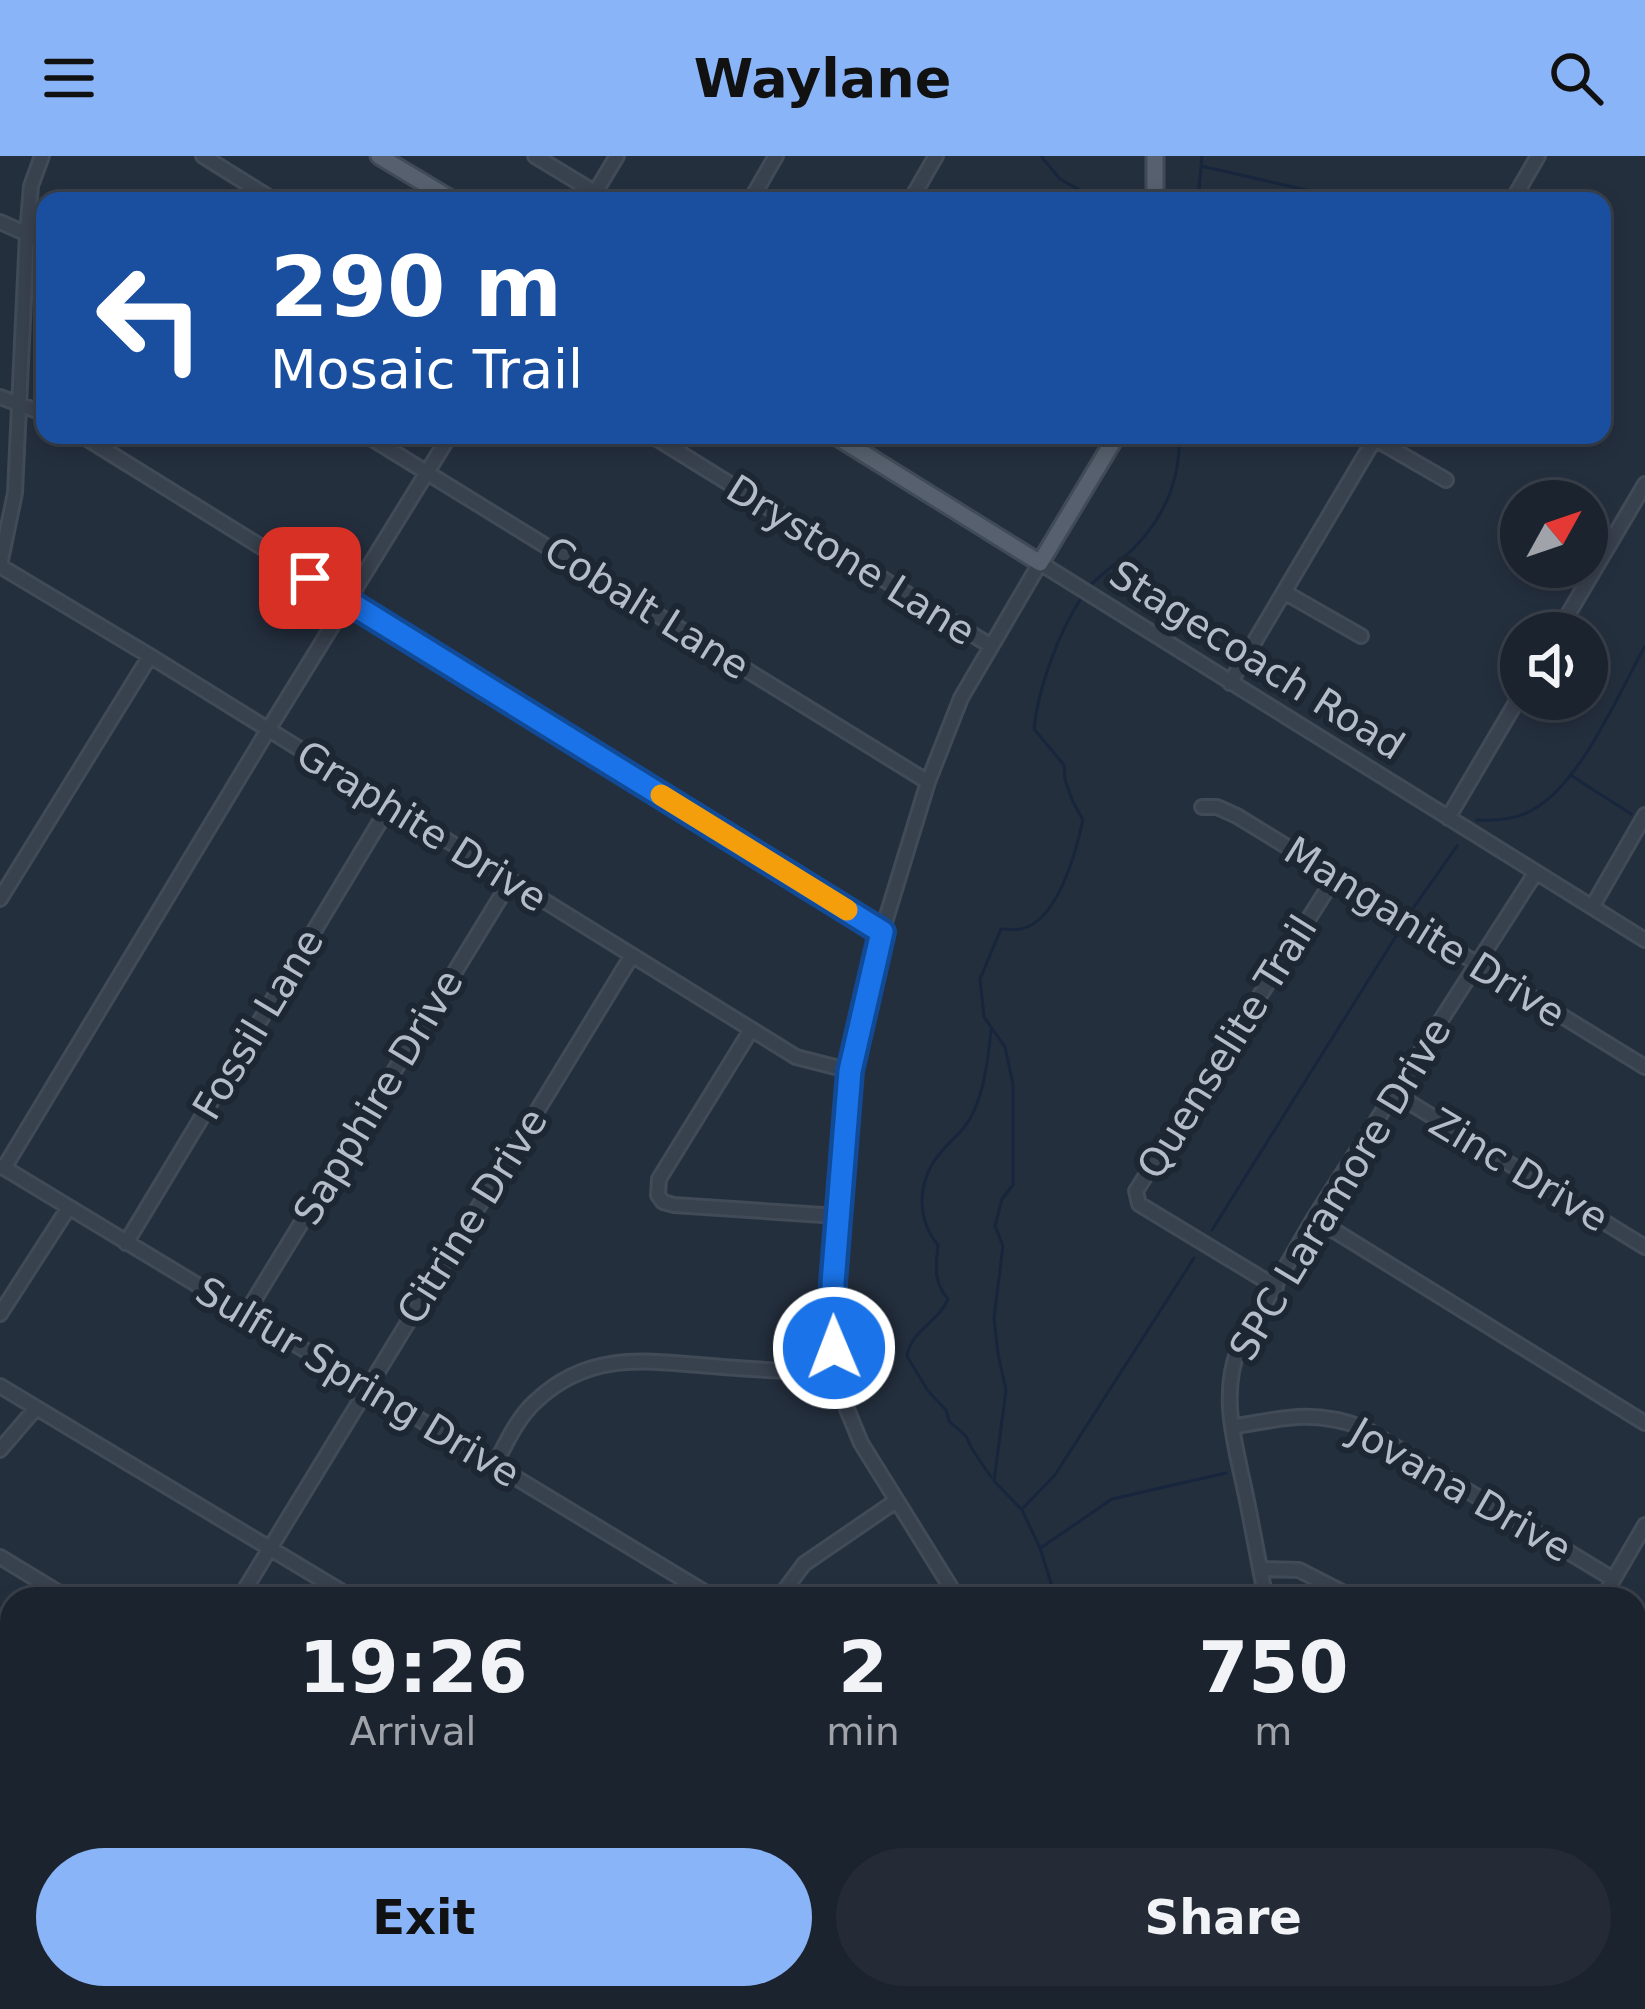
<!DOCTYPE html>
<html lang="en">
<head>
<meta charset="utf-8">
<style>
  :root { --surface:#1b232e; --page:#242b36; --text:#f1f3f6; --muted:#a0a4aa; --line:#39404a; --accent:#8ab4f8 }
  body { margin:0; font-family:"DejaVu Sans",sans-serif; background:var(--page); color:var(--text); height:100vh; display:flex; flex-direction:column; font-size:45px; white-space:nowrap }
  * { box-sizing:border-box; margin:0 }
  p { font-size:39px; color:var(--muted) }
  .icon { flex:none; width:66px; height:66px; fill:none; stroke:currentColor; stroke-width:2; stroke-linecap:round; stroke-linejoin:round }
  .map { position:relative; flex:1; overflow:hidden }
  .details { position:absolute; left:0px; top:1431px; width:1647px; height:423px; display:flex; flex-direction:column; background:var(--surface); border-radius:36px 36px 0 0; box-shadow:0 6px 18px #0003,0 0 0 3px var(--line) }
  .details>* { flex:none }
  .banner { position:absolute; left:36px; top:36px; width:1575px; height:252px; border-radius:24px; box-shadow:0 6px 18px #0003,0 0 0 3px var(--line); background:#1a4fa0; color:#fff; overflow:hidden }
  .needle { width:78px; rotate:50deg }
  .fabs { position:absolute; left:1500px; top:324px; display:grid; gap:24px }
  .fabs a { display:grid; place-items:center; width:108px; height:108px; border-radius:50%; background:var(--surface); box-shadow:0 6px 18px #0003,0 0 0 3px var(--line); font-size:60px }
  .pin { position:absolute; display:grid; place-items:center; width:102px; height:102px; color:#fff; margin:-51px; border-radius:24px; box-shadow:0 6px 18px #0006 }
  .me { position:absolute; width:132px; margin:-66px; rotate:359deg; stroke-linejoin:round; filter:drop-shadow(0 0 9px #0008) }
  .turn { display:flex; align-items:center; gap:42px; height:252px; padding:0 36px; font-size:54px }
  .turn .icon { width:156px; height:156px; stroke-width:2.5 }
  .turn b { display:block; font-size:84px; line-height:102px }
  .eta { display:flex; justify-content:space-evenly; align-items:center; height:204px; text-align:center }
  .eta b { font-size:72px; font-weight:600; line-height:84px }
  .action { display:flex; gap:24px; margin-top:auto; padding:24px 36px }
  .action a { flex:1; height:138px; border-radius:72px; background:var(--accent); color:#111; font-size:48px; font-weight:600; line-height:138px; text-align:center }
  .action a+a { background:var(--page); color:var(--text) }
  header { display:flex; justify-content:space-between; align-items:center; height:156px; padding:0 36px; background:var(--accent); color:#111; font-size:54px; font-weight:600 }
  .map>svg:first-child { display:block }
  .park { fill:url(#park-dots) }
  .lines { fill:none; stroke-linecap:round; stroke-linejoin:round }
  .stream { stroke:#17263c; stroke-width:3 }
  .minor-casing { stroke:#414a57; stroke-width:18 }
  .major-casing { stroke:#414a57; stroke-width:21 }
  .minor { stroke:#38414e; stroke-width:12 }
  .major { stroke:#56606e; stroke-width:15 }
  .route-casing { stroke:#114b97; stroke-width:30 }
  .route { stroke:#1a73e8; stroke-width:21 }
  .slow { stroke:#f59e0b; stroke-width:21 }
  .labels { text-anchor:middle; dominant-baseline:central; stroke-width:12; stroke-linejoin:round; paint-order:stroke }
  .street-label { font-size:39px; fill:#b4bcc9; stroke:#1d2633 }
</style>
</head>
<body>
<header><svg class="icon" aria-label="menu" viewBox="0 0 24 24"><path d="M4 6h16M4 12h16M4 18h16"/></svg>Waylane<svg class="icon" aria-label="search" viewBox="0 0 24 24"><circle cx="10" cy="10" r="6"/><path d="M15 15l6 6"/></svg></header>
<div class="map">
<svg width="1645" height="1853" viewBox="0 0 1645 1853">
  <defs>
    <pattern id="park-dots" width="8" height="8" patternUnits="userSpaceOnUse" patternTransform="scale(3)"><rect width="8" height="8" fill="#263c3f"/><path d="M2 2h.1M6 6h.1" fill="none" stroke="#435659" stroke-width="1.8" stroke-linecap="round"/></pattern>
  </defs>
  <rect width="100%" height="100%" fill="#242f3e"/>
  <!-- park -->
  <path class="park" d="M1645 1530V1826L1641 1841 1621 1853H1388L1397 1847 1398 1842H1635V1547Z"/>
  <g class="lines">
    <!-- stream -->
    <path class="stream" d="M1041 0 1060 23 1099 45
      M1201 10 1355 45
      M1198 45 1202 0
      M1087 433C1100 418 1117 408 1132 394 1164 362 1181 324 1179 279
      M1572 620 1631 658
      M1477 664C1496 665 1515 664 1532 654 1580 629 1619 537 1645 490
      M1414 751 1457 690
      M991 874C988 902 985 932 973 957 965 975 948 986 937 1001 917 1028 917 1064 938 1089 936 1111 933 1126 948 1143 939 1166 911 1174 907 1200L928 1235 946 1254 949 1265 966 1280 972 1293 991 1321
      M1212 1074 1398 777
      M1023 1352 1055 1319 1194 1102
      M1042 1391 1112 1343 1226 1317
      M1056 1443 1040 1392 1022 1354 994 1325 1006 1234 998 1198 994 1162 1003 1090 995 1070 1002 1043 1013 1029V928L1005 891 984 861 980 823 1001 773C1008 773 1015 774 1021 773 1058 765 1076 696 1083 664L1073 646 1065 624 1064 609 1034 573C1038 532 1059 475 1082 441
      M1635 1678 1645 1649
      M1140 1853 1145 1842
      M1553 1853 1566 1842"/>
    <!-- minor casing -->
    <g class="minor-casing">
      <path id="minor" d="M203 0 275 45
        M535 0 609 45
        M590 45 617 0
        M750 45 776 0
        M910 45 936 0
        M1512 45 1538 0
        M0 66 45 86
        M0 241 45 258
        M81 279 882 776
        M366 279 928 626
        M651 279 991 490
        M1375 283 1446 324
        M0 409 15 337 27 78 31 30 42 0
        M0 410 150 500 796 901 851 915
        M1284 436 1361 480
        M1557 477 1645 328
        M1230 527 1377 279
        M1202 651H1217L1237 660 1645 911
        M1448 662 1521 538
        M0 743 150 500
        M1592 751 1645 659
        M751 874 659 1023 658 1039 663 1046 674 1049 838 1060
        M1394 937 1645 1091
        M1 1010 716 1443
        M4 1012 268 574 450 279
        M1314 1062 1645 1267
        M126 1087 390 649
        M1276 1131 1139 1048 1136 1035 1335 721
        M0 1158 69 1051
        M245 1159 511 724
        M0 1230 354 1443
        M1232 1271C1283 1262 1314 1253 1364 1272L1613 1423
        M0 1294 36 1252
        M495 1308C507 1286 517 1262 536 1245 592 1192 653 1206 723 1211 761 1214 798 1216 836 1216
        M0 1401 69 1443
        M1260 1413 1299 1414 1356 1443
        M239 1443 631 801
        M778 1443 804 1408 896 1345
        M958 1443 861 1287 847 1253 836 1216 832 1168 838 1060 851 915 882 776 928 626 961 542 1040 407 1645 784
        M1266 1443C1259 1409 1253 1374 1246 1340 1236 1291 1219 1240 1239 1192L1314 1062 1536 716
        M1602 1443 1645 1369
        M0 1572 12 1579
        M0 1743 12 1750
        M0 1836 12 1815
        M162 1842 180 1853
        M443 1842 461 1853
        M724 1842 742 1853
        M583 1853 590 1842
        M987 1853 993 1842"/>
    </g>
    <!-- major casing -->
    <g class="major-casing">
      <path id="major" d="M379 0 454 45
        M1155 45V0
        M834 279 1040 407 1117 279"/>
    </g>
    <!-- minor -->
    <use href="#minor" class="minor"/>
    <!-- major -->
    <use href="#major" class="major"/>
  </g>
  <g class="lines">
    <!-- route casing -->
    <g class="route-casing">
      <path id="route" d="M310 422 882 776 850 915 833 1127 834 1192"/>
    </g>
    <!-- route -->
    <use href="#route" class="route"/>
    <!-- slow -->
    <path class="slow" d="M661 639 847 754"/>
  </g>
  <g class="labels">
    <!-- street labels -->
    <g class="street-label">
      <text transform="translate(851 404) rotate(32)">Drystone Lane</text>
      <text transform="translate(647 452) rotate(32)">Cobalt Lane</text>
      <text transform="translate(1257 504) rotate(32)">Stagecoach Road</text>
      <text transform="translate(422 670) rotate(32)">Graphite Drive</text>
      <text transform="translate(1425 776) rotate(32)">Manganite Drive</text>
      <text transform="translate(258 868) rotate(-59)">Fossil Lane</text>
      <text transform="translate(1227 891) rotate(-58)">Quenselite Trail</text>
      <text transform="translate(378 941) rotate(-59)">Sapphire Drive</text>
      <text transform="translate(1519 1014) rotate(31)">Zinc Drive</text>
      <text transform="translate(1340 1033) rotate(-59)">SPC Laramore Drive</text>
      <text transform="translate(472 1060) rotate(-58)">Citrine Drive</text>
      <text transform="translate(358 1226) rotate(31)">Sulfur Spring Drive</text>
      <text transform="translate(1461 1334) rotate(30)">Jovana Drive</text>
    </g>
  </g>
</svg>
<div class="fabs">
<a><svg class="needle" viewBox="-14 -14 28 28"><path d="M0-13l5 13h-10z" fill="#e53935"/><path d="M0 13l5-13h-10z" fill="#a0a4aa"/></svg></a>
<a><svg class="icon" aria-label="sound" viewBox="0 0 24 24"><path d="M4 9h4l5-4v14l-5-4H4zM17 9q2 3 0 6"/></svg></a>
</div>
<div class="pin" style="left:310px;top:422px;background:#d93025"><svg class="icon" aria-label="arrive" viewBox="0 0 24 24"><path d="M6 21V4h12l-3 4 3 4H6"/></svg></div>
<svg class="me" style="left:834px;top:1192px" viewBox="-20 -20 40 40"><circle r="17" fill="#1a73e8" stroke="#fff" stroke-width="3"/><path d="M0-11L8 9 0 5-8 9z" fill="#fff"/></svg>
<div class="banner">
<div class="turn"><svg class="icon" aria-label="left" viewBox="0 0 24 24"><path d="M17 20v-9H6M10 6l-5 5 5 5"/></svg><div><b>290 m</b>Mosaic Trail</div></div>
</div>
<section class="details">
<div class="eta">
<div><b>19:26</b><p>Arrival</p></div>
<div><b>2</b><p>min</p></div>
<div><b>750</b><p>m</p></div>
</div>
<div class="action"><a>Exit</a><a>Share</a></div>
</section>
</div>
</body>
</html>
